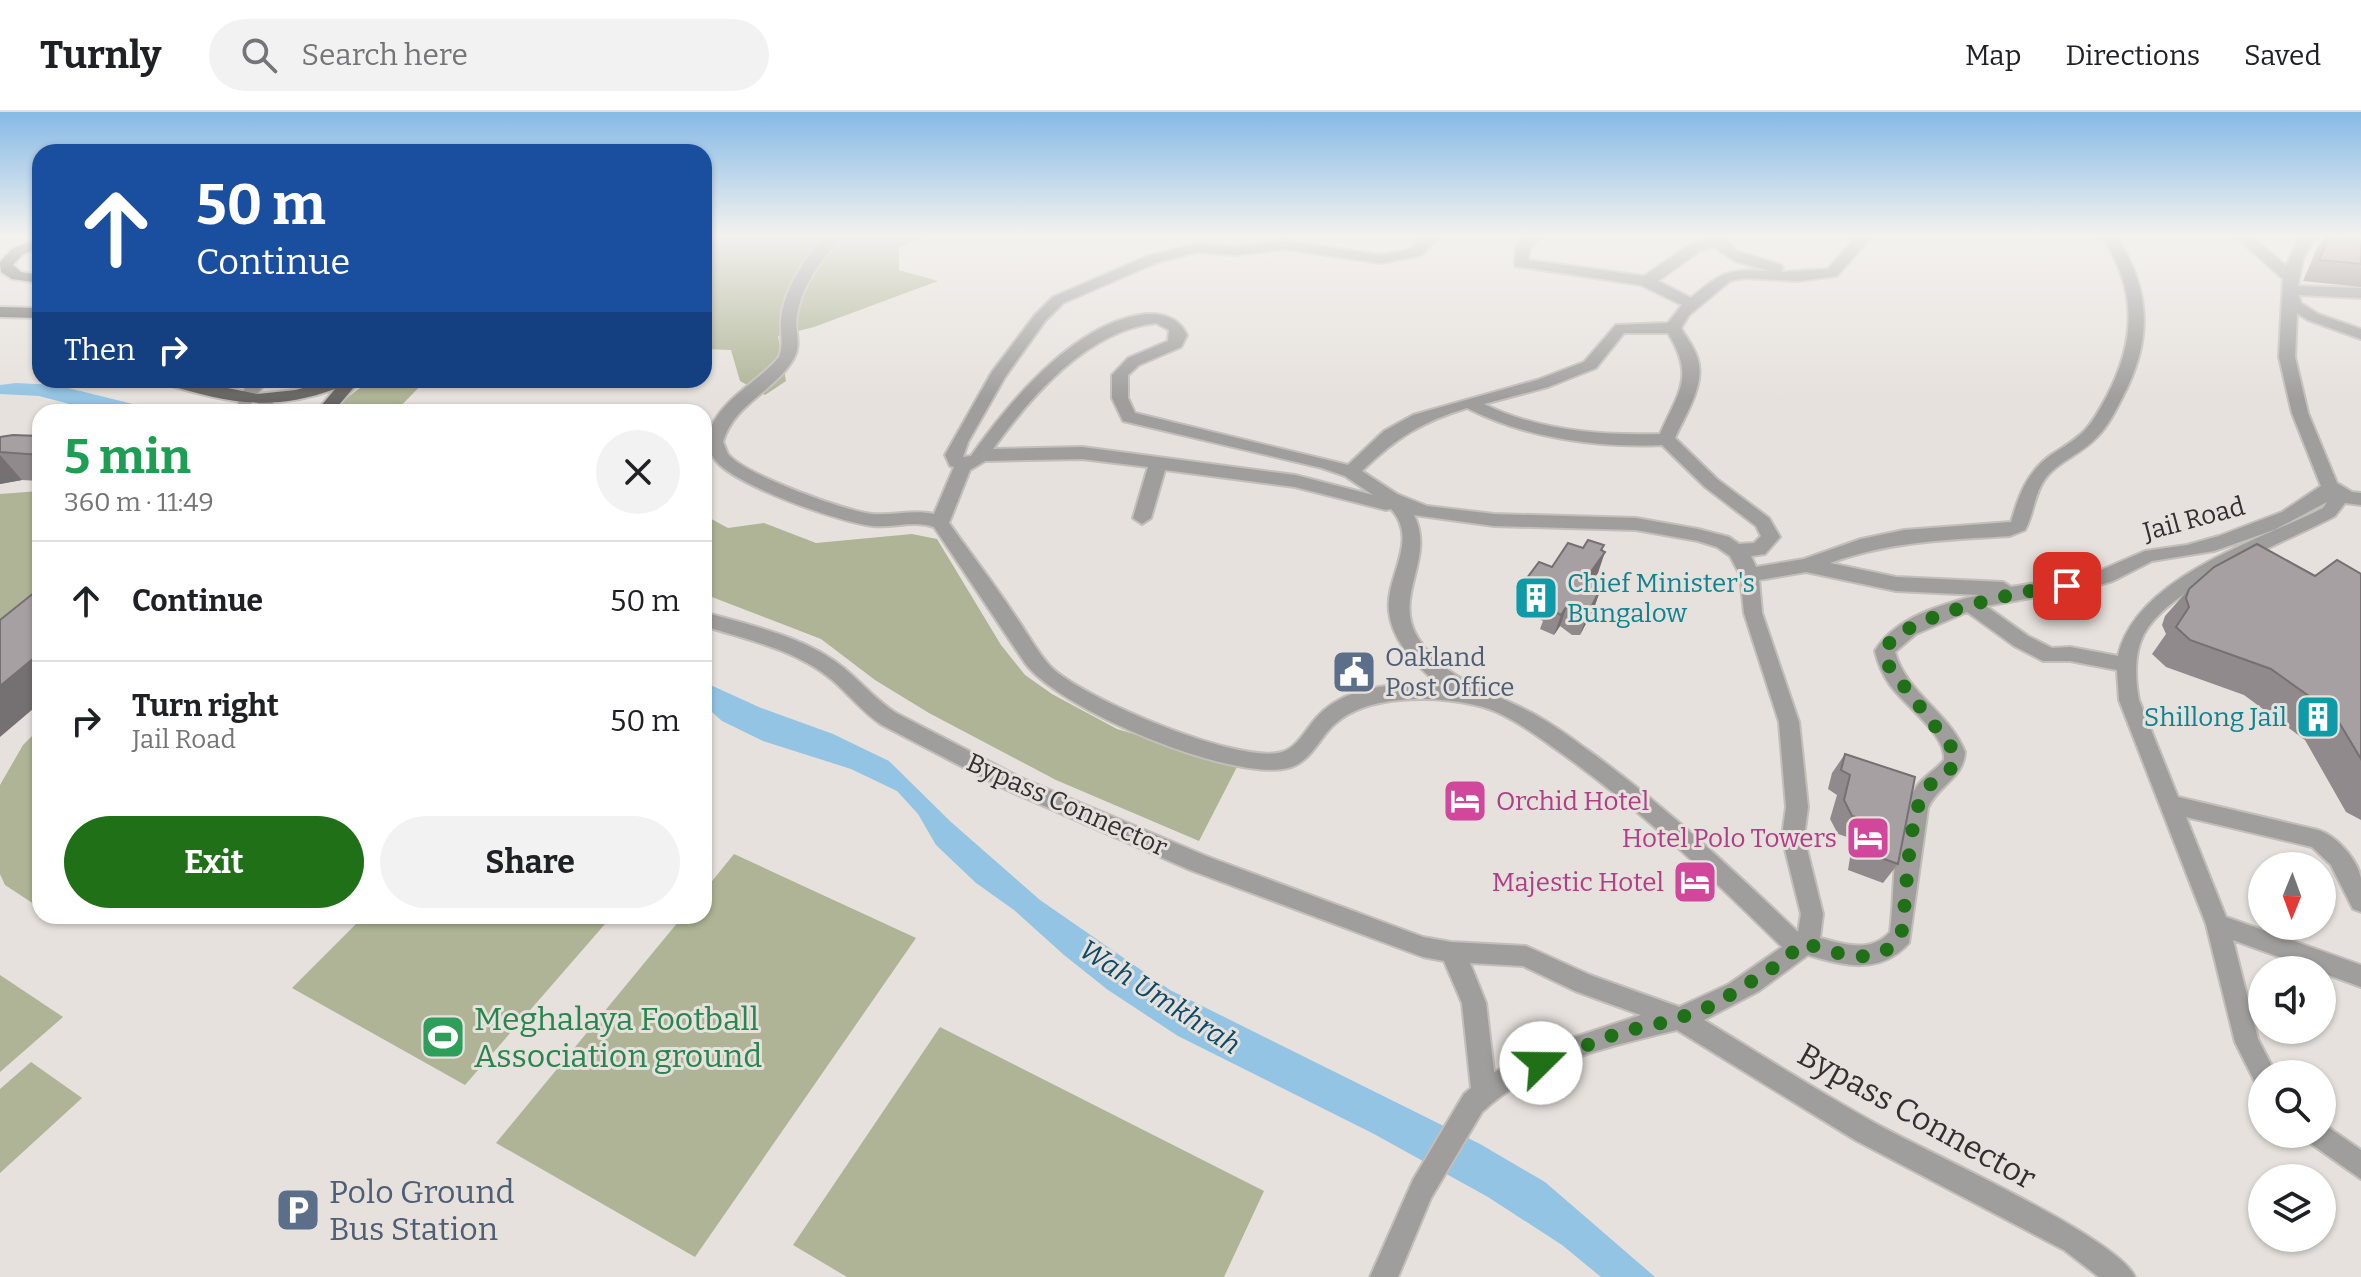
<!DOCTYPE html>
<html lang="en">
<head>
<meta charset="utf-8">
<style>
  :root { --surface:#fff; --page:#f2f2f2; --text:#202124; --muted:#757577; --line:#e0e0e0; --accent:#1f7017 }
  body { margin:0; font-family:Bitter,serif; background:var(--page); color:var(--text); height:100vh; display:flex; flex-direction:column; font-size:30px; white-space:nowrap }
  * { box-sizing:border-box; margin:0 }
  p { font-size:26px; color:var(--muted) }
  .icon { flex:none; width:44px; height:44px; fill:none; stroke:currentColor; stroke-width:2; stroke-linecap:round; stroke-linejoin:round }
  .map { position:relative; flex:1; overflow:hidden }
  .side { position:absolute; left:32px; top:292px; width:680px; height:520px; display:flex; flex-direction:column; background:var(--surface); border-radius:24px; box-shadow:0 2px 6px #0004 }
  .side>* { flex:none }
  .top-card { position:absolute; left:32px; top:32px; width:680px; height:244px; border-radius:24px; box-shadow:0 2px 6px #0004; background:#1a4fa0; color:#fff; overflow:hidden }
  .needle { width:52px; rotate:181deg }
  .fabs { position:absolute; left:2248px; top:740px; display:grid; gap:16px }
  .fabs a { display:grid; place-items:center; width:88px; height:88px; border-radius:50%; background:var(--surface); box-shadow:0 2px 6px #0004; font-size:40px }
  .pin { position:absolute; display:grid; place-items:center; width:68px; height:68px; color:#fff; margin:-34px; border-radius:16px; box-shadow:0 4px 12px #0006 }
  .me { position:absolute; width:88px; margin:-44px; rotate:68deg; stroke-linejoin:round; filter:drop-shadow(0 0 6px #0008) }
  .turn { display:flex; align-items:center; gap:28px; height:168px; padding:0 32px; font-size:36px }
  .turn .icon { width:104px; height:104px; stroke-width:2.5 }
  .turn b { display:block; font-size:56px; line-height:68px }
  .then { display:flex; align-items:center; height:76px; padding:0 32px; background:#0003; gap:16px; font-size:30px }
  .round { display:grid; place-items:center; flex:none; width:84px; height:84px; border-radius:42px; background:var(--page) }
  .headline { display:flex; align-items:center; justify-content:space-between; height:136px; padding:0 32px }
  h1 { font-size:48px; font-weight:700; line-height:60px; color:#1e9e55 }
  .button { display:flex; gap:16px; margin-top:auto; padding:16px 32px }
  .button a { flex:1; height:92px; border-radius:48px; background:var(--accent); color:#fff; font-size:32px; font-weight:700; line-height:92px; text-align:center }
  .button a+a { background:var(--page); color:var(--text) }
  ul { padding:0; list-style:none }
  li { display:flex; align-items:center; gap:24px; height:120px; padding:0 32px; border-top:2px solid var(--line) }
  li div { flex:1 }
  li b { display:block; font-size:30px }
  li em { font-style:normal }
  header { display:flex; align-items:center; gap:48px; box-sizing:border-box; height:112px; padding:0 40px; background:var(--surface); border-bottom:2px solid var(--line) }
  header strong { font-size:38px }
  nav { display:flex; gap:44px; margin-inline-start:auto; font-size:28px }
  .search { width:560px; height:72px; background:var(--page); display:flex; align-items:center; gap:20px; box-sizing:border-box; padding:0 28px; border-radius:44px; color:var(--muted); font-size:30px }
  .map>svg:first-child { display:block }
  .green { fill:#aeb495 }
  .water { fill:#93c4e3 }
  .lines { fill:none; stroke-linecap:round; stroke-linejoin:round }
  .minor-casing { stroke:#c2beb9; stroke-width:4 }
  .major-casing { stroke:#c2beb9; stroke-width:4 }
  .minor { fill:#a09e9c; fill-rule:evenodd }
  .major { fill:#696763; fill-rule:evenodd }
  .wall { fill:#908a8c }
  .shaded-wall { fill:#757072 }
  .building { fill:#a7a0a3; stroke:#757072; stroke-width:2 }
  .route { stroke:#1f7017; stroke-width:14; stroke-dasharray:0 25.2 }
  .labels { text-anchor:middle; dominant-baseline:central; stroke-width:6; stroke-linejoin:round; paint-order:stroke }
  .street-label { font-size:26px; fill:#33312f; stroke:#e6e1dc }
  .culture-label { font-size:26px; fill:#0d838f; stroke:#e6e1dc; text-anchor:start }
  .service-label { font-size:26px; fill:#4e5e75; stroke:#e6e1dc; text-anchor:start }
  .hotel-label { font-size:26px; fill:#b23c85; stroke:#e6e1dc; text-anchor:end }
  .water-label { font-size:28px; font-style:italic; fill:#0c4a68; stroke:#e6e1dc }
  .near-leisure-label { font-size:32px; fill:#27864d; stroke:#e6e1dc; text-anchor:start }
  .near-street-label { font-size:32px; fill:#33312f; stroke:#e6e1dc }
  .near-service-label { font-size:32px; fill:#4e5e75; stroke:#e6e1dc; text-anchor:start }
</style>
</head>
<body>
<header>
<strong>Turnly</strong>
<div class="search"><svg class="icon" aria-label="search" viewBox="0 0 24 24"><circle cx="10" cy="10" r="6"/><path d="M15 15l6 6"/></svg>Search here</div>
<nav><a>Map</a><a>Directions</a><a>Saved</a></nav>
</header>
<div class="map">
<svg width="2361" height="1165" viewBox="0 0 2361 1165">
  <rect width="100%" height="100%" fill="#e6e1dc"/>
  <!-- green -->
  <path class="green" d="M704 123H928L899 135V158L938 169 814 215 778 224 786 269 765 283 740 269 731 238 704 237Z
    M371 268H426L395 300H336L345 287Z
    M40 379V512L0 544V382Z
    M704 403 728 416 764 411 816 431 912 422 937 427 1001 533 1025 563 1052 582 1117 617 1238 653 1199 729 1056 668 929 601 875 568 821 527 704 482Z
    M40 616V796L5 773 0 762V673L23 633Z
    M734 742 916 826 695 1145 496 1031 683 804H704V779Z
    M364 804H612L465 973 292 876Z
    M0 863 63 905 0 960Z
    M940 915 1264 1079 1224 1165H847L793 1133Z
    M31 950 82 986 0 1061V977Z"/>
  <!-- water -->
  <path class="water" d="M16 271 56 273 165 300H100L39 284 0 282V273Z
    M704 570 761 596 833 622 889 649 951 710 1040 788 1170 878 1480 1032 1545 1070 1655 1165H1601L1562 1133 1488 1085 1374 1022 1178 924 1108 878 1064 843 1014 798 976 771 936 733 918 702 897 679 851 657 763 629 722 609 704 593Z"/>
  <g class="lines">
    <!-- minor casing -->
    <g class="minor-casing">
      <path id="minor" d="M827 123H843C823 147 802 171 797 203 794 218 802 232 794 246 775 280 734 291 723 330 724 332 727 340 728 342 743 362 845 399 872 402 893 404 913 397 934 402L954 355 950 354 945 343 992 260 1035 203 1053 185 1148 144 1197 132 1235 135 1284 129 1382 143 1411 137 1426 123H1442L1421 143 1382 151 1284 137 1235 143 1197 140 1158 150 1063 191 1045 209 1005 265 968 330 963 345 971 344C1010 289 1075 210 1146 202 1164 201 1179 206 1187 223L1181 235 1139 253 1128 263V286L1135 301 1348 353 1384 319 1413 303 1537 268 1584 250 1616 213 1668 211 1682 193 1641 173 1515 154 1516 135 1527 123H1543L1530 136 1528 148 1644 164 1691 132 1710 127 1709 123H1723L1736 139 1781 153 1783 156 1780 160 1828 157 1858 123H1873L1837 164 1798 169 1744 166 1730 169 1689 203 1681 216C1686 225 1694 235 1697 245 1707 271 1685 303 1675 326L1717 367 1769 406 1780 425 1765 442 1751 444 1756 455 1804 447 1861 427 1904 418 2011 410C2019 383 2027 360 2051 343 2063 335 2076 328 2086 317 2094 308 2100 297 2106 286 2136 229 2138 178 2101 123H2115C2151 176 2153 227 2123 284 2116 298 2108 314 2097 325 2082 342 2058 349 2045 367 2034 382 2034 402 2025 418L2010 424C1946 428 1891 429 1830 451L1896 465 2003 470 2011 475 2092 462 2145 439 2187 433 2219 424 2282 400 2321 374 2292 301 2279 245 2283 167 2234 123H2250L2286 154 2301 123H2316L2303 147 2298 174 2361 176V186L2299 183 2301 191 2318 202 2361 217V227L2308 208 2297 201 2295 245 2308 301 2337 371 2352 380 2361 381V393L2345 391 2335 404C2285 431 2171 472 2144 522 2134 541 2135 567 2139 588L2178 685 2318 718C2337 724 2357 747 2361 766 2361 777 2361 789 2361 800L2353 797 2331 753 2312 735 2186 705 2226 805 2361 853V875L2233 828 2258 927 2276 962H2262V973L2255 970 2235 930 2206 812 2119 588 2117 558 2070 549H2043L2014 534 1967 500 1916 522 1895 540C1906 581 1950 601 1965 640 1964 666 1937 674 1928 696L1909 831C1880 863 1845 854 1808 843L1759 879 1704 908C1760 942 1816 978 1873 1010 1920 1037 2118 1125 2135 1165H2099L2064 1138 1855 1028 1677 918C1610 934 1534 951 1482 1000L1431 1086 1398 1165H1370L1413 1068 1464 982 1471 976 1462 891 1444 849 1423 845 1190 758 1005 677 882 613C862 600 849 582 831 567 795 537 747 528 704 514V500C751 514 805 524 844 556 862 571 876 588 896 601L1019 665 1206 744 1423 825 1451 830 1526 834 1590 863 1679 895 1729 872 1782 835C1709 763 1635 692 1550 633 1529 618 1501 598 1475 593 1435 584 1369 582 1336 611 1319 625 1312 650 1288 656 1232 670 1060 598 1025 551L934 415C914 408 893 416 873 414 841 411 735 373 716 349 707 338 706 327 711 315 725 285 758 270 779 245 784 232 780 220 781 207 784 176 806 144 827 123ZM1714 135 1735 149 1769 159C1727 157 1722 160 1691 186L1658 169 1701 138ZM1156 211 1169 218 1168 229 1128 246 1112 263V286L1123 309 1322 356 1345 364 1373 383 1295 363 1082 335 993 337C1031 284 1088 218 1156 211ZM1624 221H1668C1695 265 1679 279 1660 322 1602 324 1536 318 1484 292L1548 275 1596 256ZM1467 296C1525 326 1597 336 1662 333L1705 375 1756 414 1761 424 1754 431 1739 432 1729 425 1698 417 1636 406 1494 402 1427 394 1397 382 1362 359C1396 326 1421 310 1467 296ZM1082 347 1148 355 1133 406 1142 412 1151 406 1165 358 1295 375 1386 398 1391 397C1420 429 1385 464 1389 499 1392 530 1418 556 1441 574 1400 570 1346 572 1316 606 1306 617 1297 636 1282 640 1240 653 1082 586 1051 555 1037 540 1028 522 1016 505 995 473 971 442 949 411L970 358 985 349ZM2327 390 2323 396C2258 429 2136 465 2118 544L2070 535 2052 536 2028 524 1986 494 2092 475 2113 469 2152 449 2214 439 2274 418ZM1414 403 1494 414 1636 418 1698 429 1717 435 1730 444 1740 463 1744 501 1779 610 1786 695 1782 725 1801 802 1798 820C1730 755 1662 691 1585 636 1569 624 1552 612 1534 602 1493 580 1444 568 1418 526 1392 484 1436 447 1414 403ZM1806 460 1896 479 1979 483C1943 492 1895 505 1875 539 1878 552 1883 563 1890 573 1905 594 1947 623 1944 648 1936 658 1924 664 1917 674 1890 713 1896 775 1890 820 1871 841 1845 833 1820 826L1823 802 1804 725 1808 695 1799 610 1762 501 1759 468ZM1470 851 1523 854 1575 879 1641 903 1563 929 1494 960 1486 891Z
        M251 268H267L251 292H239L237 288Z
        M263 284 286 300H267L255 289Z
        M2322 1011 2361 1038V1067L2310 1031 2306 1022H2322Z"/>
    </g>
    <!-- major casing -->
    <g class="major-casing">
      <path id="major" d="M40 125V134L22 143 13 153 21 160 40 163V171L12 167 1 160 0 150 12 137Z
        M0 195 40 196V206L0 205Z
        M163 268H188L257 282 296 278 329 268H360L333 300H316L335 277C272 300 227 291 165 272Z"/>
    </g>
    <!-- minor -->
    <use href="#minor" class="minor"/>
    <!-- major -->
    <use href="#major" class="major"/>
  </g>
  <!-- wall -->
  <path class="wall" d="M2326 124H2350L2361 129V175L2303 169 2317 136Z
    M40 324V369L22 368 0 372V325Z
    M1583 436 1602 439 1598 461 1593 467 1595 473 1601 476 1594 496 1580 523H1572L1560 514 1554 523 1540 517 1543 509 1515 494 1521 474Z
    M2361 462V708L2346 700 2305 628 2244 583 2166 555 2152 542 2166 522 2162 513 2165 504 2189 477 2315 464Z
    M1845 642 1898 752 1883 771 1848 758 1853 727 1838 722 1830 707 1837 683 1828 677 1832 661Z"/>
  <!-- shaded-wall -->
  <path class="shaded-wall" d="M0 343 22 368 0 372Z
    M1604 433 1598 450 1605 440 1598 461 1580 485 1587 465Z
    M1601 476 1594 496 1580 523 1587 503Z
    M1567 494 1560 514 1554 523 1561 503Z
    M40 541V591L0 625V574Z"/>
  <!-- building -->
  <path class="building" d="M2329 124H2350L2361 129V152L2319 148Z
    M13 323 40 324V343L0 340V325Z
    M1588 428 1604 433 1601 438 1605 440 1587 465 1596 469 1594 472 1601 476 1587 503H1580L1567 494 1561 503 1547 496 1552 490 1521 474 1539 450 1552 455 1568 431 1583 436Z
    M2257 432 2315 464 2337 448 2361 462V647L2334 602 2271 557 2190 528 2176 515 2189 495 2186 486 2189 477 2214 455Z
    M40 476V541L0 574V508Z
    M1845 642 1915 665 1898 752 1862 739 1867 708 1852 704 1844 688 1850 663 1841 658Z"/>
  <!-- sky -->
  <linearGradient id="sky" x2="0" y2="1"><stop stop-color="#86bae6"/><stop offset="0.43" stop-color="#f4f2ef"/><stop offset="1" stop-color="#f4f2ef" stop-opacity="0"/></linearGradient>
  <rect width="2361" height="287" fill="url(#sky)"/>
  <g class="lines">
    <!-- route -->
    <path class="route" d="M1541 951 1621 920 1671 909 1714 893 1776 854 1804 831C1837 841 1877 858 1901 824 1907 789 1907 708 1924 681 1930 671 1941 662 1952 656L1955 640 1893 560C1888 553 1883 546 1886 537 1896 505 2035 475 2067 474"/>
  </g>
  <!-- icons -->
  <defs>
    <g id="building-square" transform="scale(2.3)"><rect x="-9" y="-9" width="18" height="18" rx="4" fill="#0f9aa8" stroke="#e6e1dc"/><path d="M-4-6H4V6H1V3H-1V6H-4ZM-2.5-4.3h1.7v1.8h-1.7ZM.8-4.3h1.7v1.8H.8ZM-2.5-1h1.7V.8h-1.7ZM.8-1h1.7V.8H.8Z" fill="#fff"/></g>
    <g id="civic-square" transform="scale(2.3)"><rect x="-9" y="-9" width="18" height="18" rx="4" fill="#5c6f8a" stroke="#e6e1dc"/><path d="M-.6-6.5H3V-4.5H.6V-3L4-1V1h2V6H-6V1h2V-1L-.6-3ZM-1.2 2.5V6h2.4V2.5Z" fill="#fff"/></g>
    <g id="hotel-square" transform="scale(2.3)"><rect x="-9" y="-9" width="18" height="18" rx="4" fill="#d1479c" stroke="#e6e1dc"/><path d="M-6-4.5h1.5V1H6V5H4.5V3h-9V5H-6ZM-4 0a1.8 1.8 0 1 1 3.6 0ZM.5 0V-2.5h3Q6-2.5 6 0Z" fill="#fff"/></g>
    <g id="stadium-square" transform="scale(2.3)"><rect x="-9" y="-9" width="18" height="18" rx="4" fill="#2e9e5b" stroke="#e6e1dc"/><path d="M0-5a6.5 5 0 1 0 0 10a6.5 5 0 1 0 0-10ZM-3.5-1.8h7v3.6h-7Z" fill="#fff"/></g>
    <g id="parking-square" transform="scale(2.3)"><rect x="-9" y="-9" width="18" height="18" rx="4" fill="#5c6f8a" stroke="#e6e1dc"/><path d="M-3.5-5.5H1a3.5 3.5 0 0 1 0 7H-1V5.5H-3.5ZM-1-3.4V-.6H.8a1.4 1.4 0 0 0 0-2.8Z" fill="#fff"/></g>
  </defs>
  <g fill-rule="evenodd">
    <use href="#building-square" x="1536" y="486"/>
    <use href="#civic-square" x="1354" y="560"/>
    <use href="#building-square" x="2318" y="605"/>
    <use href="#hotel-square" x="1465" y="689"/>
    <use href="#hotel-square" x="1868" y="726"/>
    <use href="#hotel-square" x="1695" y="770"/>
    <use href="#stadium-square" x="443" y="925"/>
    <use href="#parking-square" x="298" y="1098"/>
  </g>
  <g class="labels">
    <!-- street labels -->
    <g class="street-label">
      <text transform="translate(2194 407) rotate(-15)">Jail Road</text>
      <text transform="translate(1067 693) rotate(24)">Bypass Connector</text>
    </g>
    <!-- culture labels -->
    <g class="culture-label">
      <text x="1567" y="471">Chief Minister's<tspan x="1567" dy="30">Bungalow</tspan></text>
      <text x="2287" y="605" text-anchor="end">Shillong Jail</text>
    </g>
    <!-- service labels -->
    <g class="service-label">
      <text x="1385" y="545">Oakland<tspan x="1385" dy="30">Post Office</tspan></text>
    </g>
    <!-- hotel labels -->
    <g class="hotel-label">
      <text x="1496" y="689" text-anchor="start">Orchid Hotel</text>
      <text x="1837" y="726">Hotel Polo Towers</text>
      <text x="1664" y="770">Majestic Hotel</text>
    </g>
    <!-- water labels -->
    <g class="water-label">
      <text transform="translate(1160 885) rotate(33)">Wah Umkhrah</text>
    </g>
    <!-- near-leisure labels -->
    <g class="near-leisure-label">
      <text x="474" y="907">Meghalaya Football<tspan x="474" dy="37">Association ground</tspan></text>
    </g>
    <!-- near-street labels -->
    <g class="near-street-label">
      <text transform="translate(1917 1004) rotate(29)">Bypass Connector</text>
    </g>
    <!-- near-service labels -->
    <g class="near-service-label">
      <text x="329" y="1080">Polo Ground<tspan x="329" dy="37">Bus Station</tspan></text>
    </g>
  </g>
</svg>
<div class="fabs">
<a><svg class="needle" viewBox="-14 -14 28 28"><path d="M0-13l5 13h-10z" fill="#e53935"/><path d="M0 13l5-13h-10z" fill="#757577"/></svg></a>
<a><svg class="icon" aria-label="sound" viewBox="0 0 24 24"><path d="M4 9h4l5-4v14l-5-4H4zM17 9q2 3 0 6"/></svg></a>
<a><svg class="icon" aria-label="search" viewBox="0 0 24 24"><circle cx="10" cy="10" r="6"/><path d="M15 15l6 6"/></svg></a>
<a><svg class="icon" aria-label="layers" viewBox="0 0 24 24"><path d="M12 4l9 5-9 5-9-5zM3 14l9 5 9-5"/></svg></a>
</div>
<div class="pin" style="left:2067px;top:474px;background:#d93025"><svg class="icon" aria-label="arrive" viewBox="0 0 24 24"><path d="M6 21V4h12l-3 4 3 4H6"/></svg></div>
<svg class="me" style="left:1541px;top:951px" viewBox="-20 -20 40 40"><circle r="19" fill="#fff"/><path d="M0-13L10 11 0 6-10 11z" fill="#1f7017"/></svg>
<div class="top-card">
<div class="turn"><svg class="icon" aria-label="ahead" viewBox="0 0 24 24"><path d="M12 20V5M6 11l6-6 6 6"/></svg><div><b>50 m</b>Continue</div></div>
<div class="then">Then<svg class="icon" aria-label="right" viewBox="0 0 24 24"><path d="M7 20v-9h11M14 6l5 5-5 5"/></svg></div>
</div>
<section class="side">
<div class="headline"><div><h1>5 min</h1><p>360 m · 11:49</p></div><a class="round"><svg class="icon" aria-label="close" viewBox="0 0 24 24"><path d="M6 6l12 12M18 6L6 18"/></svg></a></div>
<ul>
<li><svg class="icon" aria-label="ahead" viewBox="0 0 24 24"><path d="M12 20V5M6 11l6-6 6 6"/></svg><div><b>Continue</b></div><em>50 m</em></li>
<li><svg class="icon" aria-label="right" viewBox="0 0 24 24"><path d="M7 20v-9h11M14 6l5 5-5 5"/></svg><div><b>Turn right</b><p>Jail Road</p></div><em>50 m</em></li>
</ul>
<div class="button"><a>Exit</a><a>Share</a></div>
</section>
</div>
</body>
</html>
